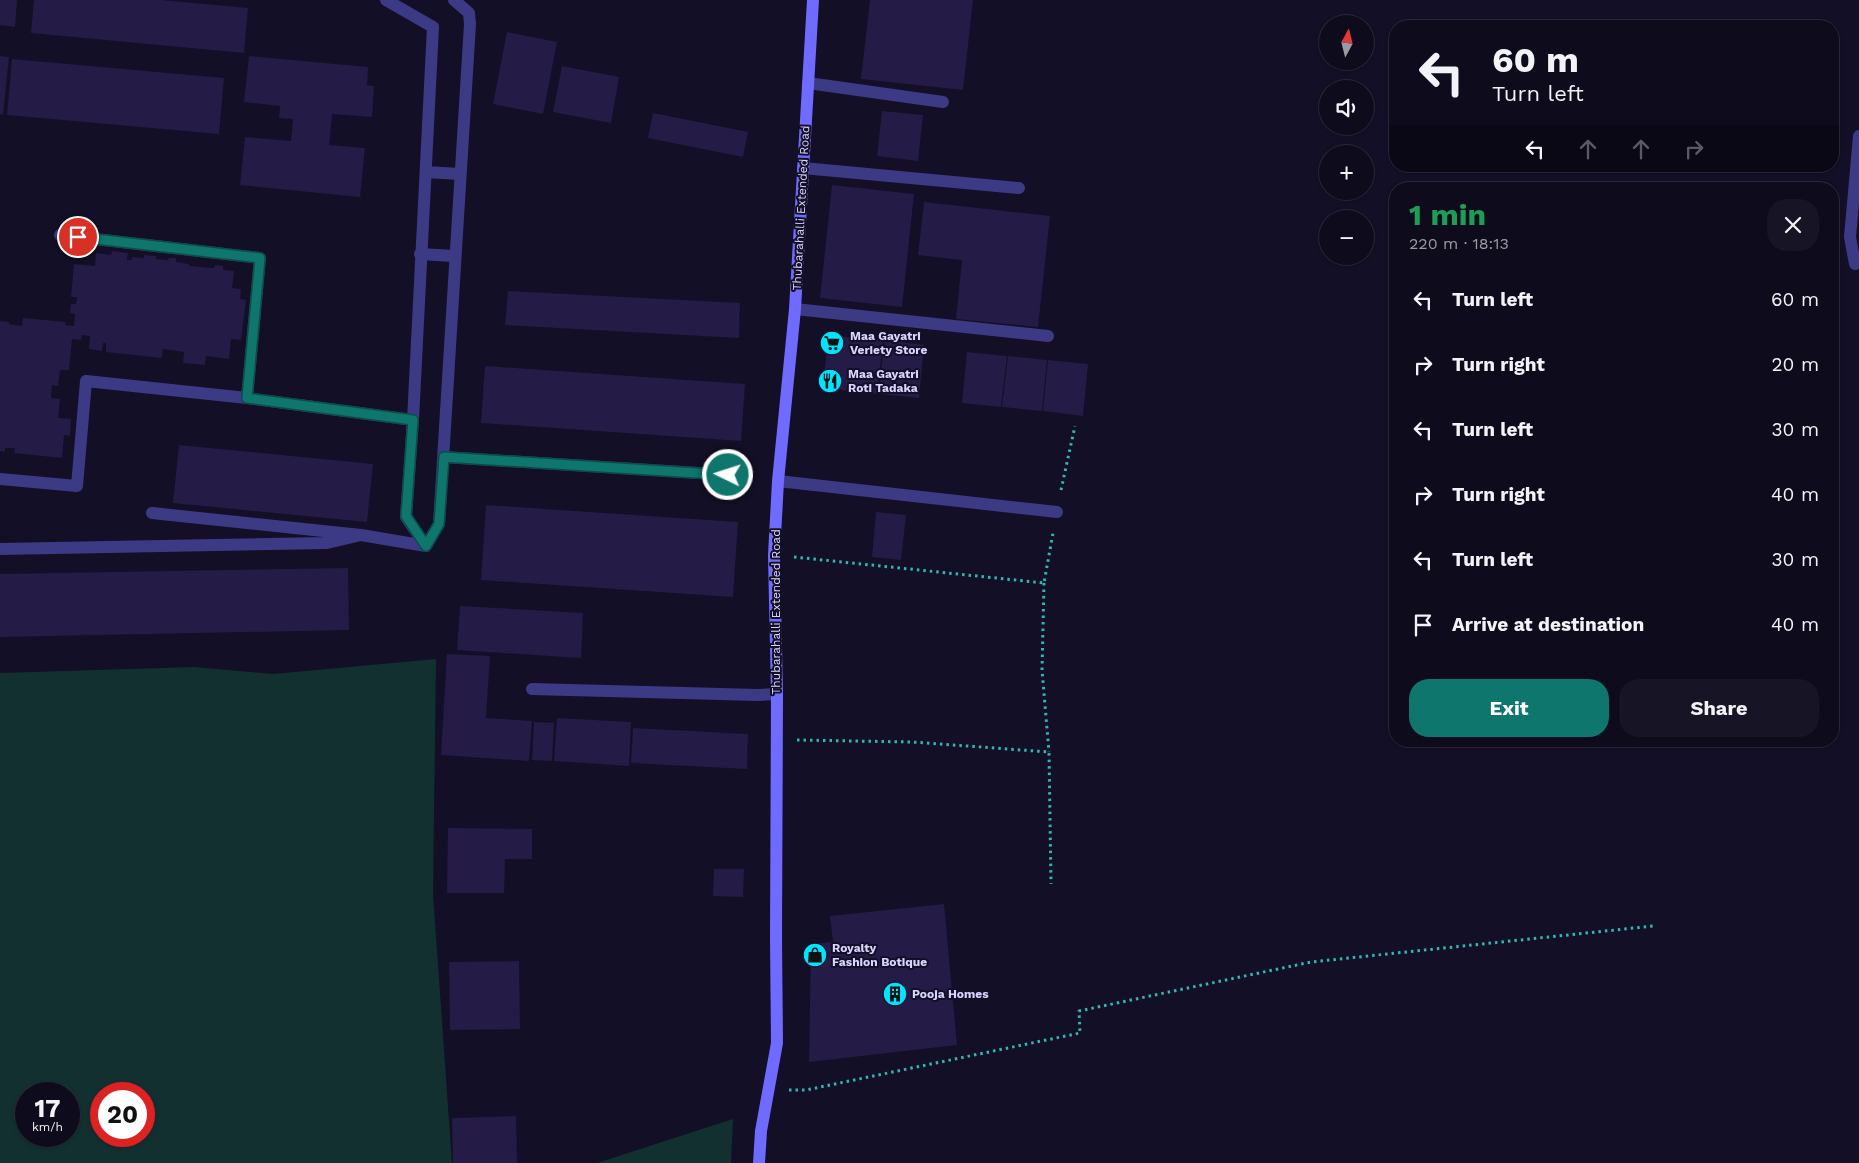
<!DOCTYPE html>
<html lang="en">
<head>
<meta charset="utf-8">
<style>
  :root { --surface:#0e0b1c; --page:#171425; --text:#f1f3f6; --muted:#9b9ba3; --line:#2e2b3b; --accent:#0f766e }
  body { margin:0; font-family:"Work Sans",sans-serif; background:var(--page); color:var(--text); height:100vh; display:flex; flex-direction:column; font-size:19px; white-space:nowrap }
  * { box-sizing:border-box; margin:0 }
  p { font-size:16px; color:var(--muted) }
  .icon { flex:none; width:28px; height:28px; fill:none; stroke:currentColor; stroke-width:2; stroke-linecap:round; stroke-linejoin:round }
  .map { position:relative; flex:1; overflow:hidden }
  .side { position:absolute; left:1389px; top:182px; width:450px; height:565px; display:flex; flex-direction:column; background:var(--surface); border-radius:20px; box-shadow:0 1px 4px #0004,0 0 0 1px var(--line) }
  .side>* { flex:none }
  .top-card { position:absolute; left:1389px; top:20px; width:450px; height:152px; border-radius:20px; box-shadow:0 1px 4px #0004,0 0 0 1px var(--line); background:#0e0b1c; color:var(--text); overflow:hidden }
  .needle { width:32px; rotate:7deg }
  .tools { position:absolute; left:1319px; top:15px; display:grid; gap:10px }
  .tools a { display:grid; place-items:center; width:55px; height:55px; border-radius:50%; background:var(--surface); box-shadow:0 1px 4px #0004,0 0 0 1px var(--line); font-size:25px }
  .speed { position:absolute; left:15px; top:1082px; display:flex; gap:10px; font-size:25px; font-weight:700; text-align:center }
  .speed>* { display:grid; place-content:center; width:65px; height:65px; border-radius:50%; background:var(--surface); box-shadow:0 1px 4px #0004,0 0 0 1px var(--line); line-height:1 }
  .speed small { font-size:12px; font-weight:400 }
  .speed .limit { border:8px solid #d22; background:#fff; color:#111 }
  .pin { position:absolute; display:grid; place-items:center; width:42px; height:42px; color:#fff; margin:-21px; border:2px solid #fff; border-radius:50%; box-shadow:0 1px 5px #0007 }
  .me { position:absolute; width:55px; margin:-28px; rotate:274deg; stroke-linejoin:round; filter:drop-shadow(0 0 4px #0008) }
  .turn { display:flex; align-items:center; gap:18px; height:105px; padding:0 20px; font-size:22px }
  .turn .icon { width:65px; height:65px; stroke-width:2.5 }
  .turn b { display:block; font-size:35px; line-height:42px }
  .lanes { display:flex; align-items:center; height:48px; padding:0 20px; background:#0003; justify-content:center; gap:25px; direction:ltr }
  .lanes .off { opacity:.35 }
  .round { display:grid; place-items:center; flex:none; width:52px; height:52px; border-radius:20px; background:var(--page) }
  .overview { display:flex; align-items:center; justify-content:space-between; height:85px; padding:0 20px }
  h1 { font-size:30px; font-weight:700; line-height:38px; color:#1e9e55 }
  .action { display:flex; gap:10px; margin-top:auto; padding:10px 20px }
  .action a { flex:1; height:58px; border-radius:20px; background:var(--accent); color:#fff; font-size:20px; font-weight:700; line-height:58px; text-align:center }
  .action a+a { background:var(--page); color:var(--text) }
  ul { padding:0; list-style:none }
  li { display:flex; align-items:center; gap:15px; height:65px; padding:0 20px }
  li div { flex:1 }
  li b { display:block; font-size:19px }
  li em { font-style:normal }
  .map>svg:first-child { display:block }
  .green { fill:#12302f; fill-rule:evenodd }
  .building { fill:#241b47 }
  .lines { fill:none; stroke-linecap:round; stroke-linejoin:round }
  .path { stroke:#2fb8b0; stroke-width:3; stroke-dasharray:2.5 4; stroke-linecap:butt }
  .lane { stroke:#3d3a85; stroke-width:12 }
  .street { stroke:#3d3a85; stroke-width:12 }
  .secondary { stroke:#6f6bff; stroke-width:12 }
  .route-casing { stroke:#0a4d48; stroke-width:12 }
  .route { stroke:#0f766e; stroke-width:9 }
  .labels { text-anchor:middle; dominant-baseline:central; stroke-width:4; stroke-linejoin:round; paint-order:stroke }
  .street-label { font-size:12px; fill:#d9d4ff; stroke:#130f26 }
  .poi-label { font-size:12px; font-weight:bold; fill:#d9d4ff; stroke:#130f26; text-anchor:start }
</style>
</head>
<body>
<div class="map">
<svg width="1859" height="1163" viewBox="0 0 1859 1163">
  <rect width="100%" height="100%" fill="#130f26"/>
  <!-- green -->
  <path class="green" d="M436 659 433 894 452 1163H0V673L194 667 273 674ZM26 1094H69V1136H26ZM101 1094H144V1136H101Z
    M733 1119 731 1163H597Z"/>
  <!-- building -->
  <path class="building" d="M0 0H17L15 27 0 25Z
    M34 0H161L248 8 244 53 31 33Z
    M870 0H973L963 90 861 79Z
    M507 32 557 42 543 114 493 104Z
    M0 56 9 57 3 115 0 114Z
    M249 56 368 67 367 85 374 86 372 117 332 114 330 137 329 145 365 148 360 197 240 185 245 137 291 141 293 119 279 118 280 106 244 102Z
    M12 59 224 78 219 134 7 115Z
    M562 66 619 77 611 123 553 112Z
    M882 111 923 115 918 161 877 156Z
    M653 113 748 132 743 157 648 138Z
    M832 185 914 194 902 307 820 298Z
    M924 202 1050 216 1038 327 956 319 962 260 918 255Z
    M112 251 128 253 127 260H132V257L144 258V255L156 256V259L168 260 169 258H176V262L189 264V266L214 268 215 265 223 266V270L234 271 232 288 241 289 240 299 246 300 241 340 231 339 229 359 206 356 205 365 183 363 184 352 163 349 162 358 106 352V343H103L102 351 89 349 90 336 82 335 81 340 72 339 69 370H60L58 386 52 385 51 398 60 399 58 418 71 419 70 436 64 435 62 458 14 453 15 448H5V452L0 451V321L9 322V324L22 326 23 318 66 322 65 325 74 326 75 314 70 313 71 304H76L77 297H71L74 264 95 266 96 253 111 255Z
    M508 291 740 303 739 338 505 325Z
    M828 335 883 341 877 394 823 388Z
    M884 340 924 345 919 398 879 394Z
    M967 352 1007 356 1001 407 962 403Z
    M1008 356 1047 360 1042 411 1002 407Z
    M1048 360 1088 364 1083 416 1043 411Z
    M485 366 745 384 741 441 481 423Z
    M179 445 373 464 367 522 173 503Z
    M486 505 738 522 733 597 481 580Z
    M876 512 906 515 901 560 872 557Z
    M348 568 349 630 0 637V574Z
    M460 606 583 613 581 658 457 650Z
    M447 654 490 656 486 718 532 721 529 761 441 755Z
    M557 718 631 722 629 766 554 761Z
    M534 722 554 723 552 761 532 760Z
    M633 728 748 734 747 769 631 763Z
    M448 828 532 829V859H505L504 893H447Z
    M714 869H744L743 897 713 896Z
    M944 904 957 1045 809 1062 811 944 833 942 830 916Z
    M519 961 520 1029 450 1030 449 962Z
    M516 1116 517 1163H453L452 1118Z"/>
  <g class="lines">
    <!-- path -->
    <path class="path" d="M1061 490 1075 426
      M794 557 1044 583 1053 533
      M1044 583 1042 670 1049 752
      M797 740 912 742 1049 752 1051 884
      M789 1090H806L1080 1033 1079 1011 1311 962 1653 926"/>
    <!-- lane -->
    <path class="lane" d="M808 83 943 102
      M60 235 260 258 247 398 413 420
      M444 457 747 476
      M0 479 77 486 86 381 247 398
      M152 513 361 535 426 546
      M0 549 327 543 361 535
      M532 689 758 695 777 694"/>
    <!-- street -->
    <path class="street" d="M386 0 433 27 413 420 406 517 426 546 439 524 470 24 469 13 454 0
      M803 168 1019 188
      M426 172 460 174
      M420 254 454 256
      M1855 264 1850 237 1859 136
      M795 309 1048 336
      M778 481 1057 512"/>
    <!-- secondary -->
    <path class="secondary" d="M759 1163 761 1131 777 1043 776 939 777 694 774 555 778 481 795 309 813 0"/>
  </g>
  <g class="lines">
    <!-- route casing -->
    <g class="route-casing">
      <path id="route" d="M78 237 260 258 247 398 413 420 406 516 426 546 439 524 444 457 728 475"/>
    </g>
    <!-- route -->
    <use href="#route" class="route"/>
  </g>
  <!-- icons -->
  <defs>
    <g id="supermarket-disc" transform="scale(1.25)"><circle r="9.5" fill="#00e5ff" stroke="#130f26"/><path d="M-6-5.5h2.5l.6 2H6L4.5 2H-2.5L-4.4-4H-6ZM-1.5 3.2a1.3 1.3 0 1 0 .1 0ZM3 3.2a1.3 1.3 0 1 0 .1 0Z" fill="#111"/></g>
    <g id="restaurant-disc" transform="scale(1.25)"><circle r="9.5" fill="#00e5ff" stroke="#130f26"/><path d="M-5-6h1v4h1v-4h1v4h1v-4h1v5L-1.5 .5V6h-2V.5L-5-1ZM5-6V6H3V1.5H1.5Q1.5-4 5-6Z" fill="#111"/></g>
    <g id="shop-disc" transform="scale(1.25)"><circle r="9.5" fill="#00e5ff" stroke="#130f26"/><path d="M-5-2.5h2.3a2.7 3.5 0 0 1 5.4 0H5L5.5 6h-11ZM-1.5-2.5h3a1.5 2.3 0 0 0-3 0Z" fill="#111"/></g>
    <g id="building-disc" transform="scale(1.25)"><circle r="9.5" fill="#00e5ff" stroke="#130f26"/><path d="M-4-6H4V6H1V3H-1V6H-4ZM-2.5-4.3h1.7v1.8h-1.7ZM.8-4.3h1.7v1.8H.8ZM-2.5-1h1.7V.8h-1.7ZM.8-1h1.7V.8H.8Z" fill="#111"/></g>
  </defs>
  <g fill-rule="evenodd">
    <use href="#supermarket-disc" x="832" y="343"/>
    <use href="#restaurant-disc" x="830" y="381"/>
    <use href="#shop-disc" x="815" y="955"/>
    <use href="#building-disc" x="895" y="994"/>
  </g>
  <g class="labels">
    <!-- street labels -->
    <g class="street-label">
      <text transform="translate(801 208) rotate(-87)">Thubarahalli Extended Road</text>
      <text transform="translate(776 612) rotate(-90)">Thubarahalli Extended Road</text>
    </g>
    <!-- poi labels -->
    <g class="poi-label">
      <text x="850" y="336">Maa Gayatri<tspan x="850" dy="14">Veriety Store</tspan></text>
      <text x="848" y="374">Maa Gayatri<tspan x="848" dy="14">Roti Tadaka</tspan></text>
      <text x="832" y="948">Royalty<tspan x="832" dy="14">Fashion Botique</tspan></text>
      <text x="912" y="994">Pooja Homes</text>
    </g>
  </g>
</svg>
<div class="tools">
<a><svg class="needle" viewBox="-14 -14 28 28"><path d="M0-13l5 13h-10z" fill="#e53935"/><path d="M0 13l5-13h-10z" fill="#9b9ba3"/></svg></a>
<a><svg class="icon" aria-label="sound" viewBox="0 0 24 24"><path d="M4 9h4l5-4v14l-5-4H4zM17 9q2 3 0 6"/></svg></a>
<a>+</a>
<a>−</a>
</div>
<div class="speed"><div>17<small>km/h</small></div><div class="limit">20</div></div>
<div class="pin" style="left:78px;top:237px;background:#d93025"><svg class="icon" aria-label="arrive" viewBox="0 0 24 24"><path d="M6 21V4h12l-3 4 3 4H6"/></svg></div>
<svg class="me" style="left:728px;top:475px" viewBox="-20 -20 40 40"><circle r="17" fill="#0f766e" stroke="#fff" stroke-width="3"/><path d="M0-11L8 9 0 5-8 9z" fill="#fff"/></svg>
<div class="top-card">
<div class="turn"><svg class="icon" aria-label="left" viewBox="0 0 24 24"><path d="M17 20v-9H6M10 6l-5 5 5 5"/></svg><div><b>60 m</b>Turn left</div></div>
<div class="lanes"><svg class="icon" aria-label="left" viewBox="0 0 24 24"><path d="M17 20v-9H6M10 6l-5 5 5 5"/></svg><svg class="icon off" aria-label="ahead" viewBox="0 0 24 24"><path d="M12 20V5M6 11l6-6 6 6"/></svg><svg class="icon off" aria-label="ahead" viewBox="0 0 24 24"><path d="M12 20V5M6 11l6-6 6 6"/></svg><svg class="icon off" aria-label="right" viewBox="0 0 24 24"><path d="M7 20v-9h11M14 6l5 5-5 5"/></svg></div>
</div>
<section class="side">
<div class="overview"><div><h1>1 min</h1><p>220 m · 18:13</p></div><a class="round"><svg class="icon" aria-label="close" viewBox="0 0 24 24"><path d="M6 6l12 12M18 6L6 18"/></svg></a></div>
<ul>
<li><svg class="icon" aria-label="left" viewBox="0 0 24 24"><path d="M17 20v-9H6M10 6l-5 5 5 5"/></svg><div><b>Turn left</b></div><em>60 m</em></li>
<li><svg class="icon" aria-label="right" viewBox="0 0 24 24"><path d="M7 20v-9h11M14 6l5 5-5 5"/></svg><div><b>Turn right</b></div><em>20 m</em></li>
<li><svg class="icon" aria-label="left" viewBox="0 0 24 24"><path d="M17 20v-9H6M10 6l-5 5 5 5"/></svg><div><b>Turn left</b></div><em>30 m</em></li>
<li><svg class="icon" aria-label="right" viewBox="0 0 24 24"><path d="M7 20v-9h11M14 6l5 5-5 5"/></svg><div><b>Turn right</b></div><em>40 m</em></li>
<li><svg class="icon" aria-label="left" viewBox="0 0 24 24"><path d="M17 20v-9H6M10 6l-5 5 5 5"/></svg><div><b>Turn left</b></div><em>30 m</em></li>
<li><svg class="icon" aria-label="arrive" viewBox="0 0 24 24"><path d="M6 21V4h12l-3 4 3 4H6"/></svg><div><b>Arrive at destination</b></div><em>40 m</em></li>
</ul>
<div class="action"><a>Exit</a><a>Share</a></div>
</section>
</div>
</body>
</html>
